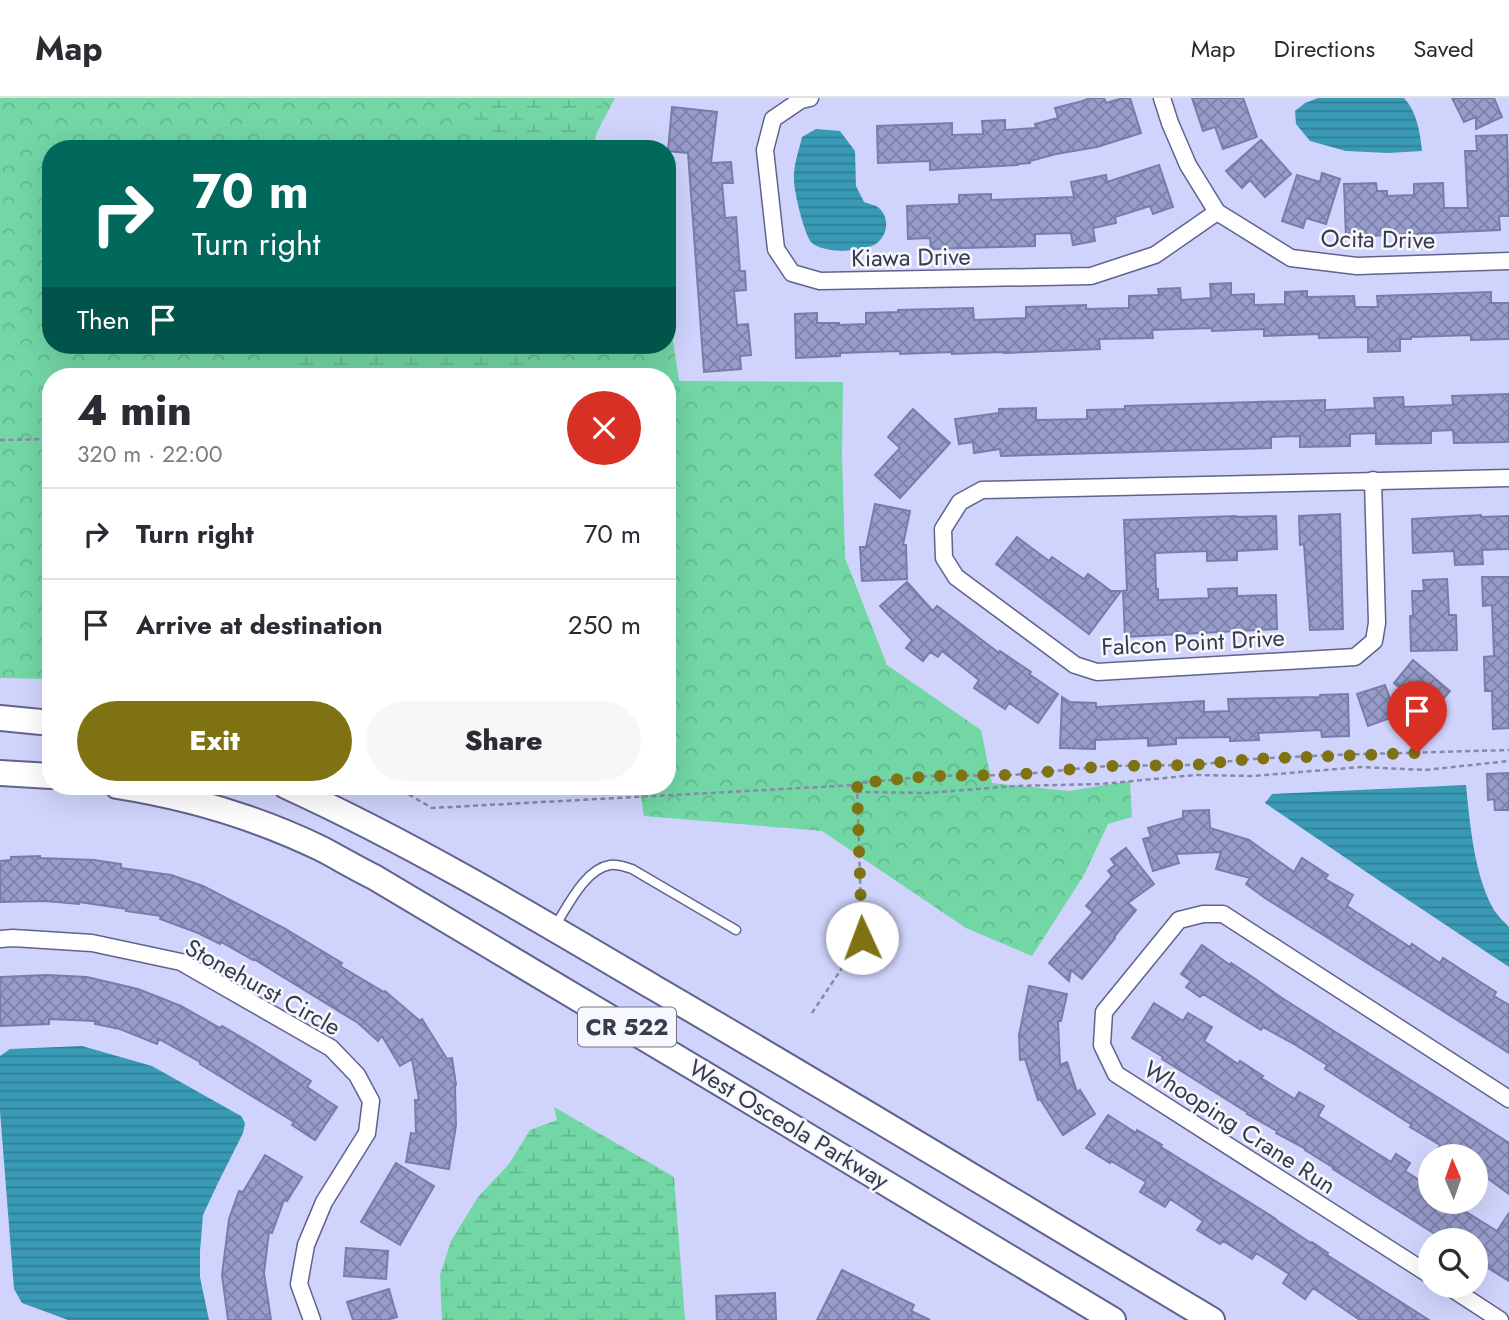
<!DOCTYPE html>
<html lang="en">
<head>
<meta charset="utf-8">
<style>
  :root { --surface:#fff; --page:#f7f7f7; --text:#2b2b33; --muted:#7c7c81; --line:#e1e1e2; --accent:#7f7212 }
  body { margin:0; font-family:Jost,sans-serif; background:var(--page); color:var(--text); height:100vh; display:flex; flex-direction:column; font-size:26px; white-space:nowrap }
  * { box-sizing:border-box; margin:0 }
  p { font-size:23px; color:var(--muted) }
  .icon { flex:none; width:38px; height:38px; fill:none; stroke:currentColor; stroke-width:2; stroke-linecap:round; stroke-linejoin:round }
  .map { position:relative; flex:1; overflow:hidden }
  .details { position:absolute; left:42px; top:270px; width:634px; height:427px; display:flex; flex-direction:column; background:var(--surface); border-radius:28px; box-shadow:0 7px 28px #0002 }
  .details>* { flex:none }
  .hud { position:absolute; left:42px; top:42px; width:634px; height:214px; border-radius:28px; box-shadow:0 7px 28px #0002; background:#00695c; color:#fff; overflow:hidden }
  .needle { width:46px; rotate:358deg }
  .buttons { position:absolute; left:1418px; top:1046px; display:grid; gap:14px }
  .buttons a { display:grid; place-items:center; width:70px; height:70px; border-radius:50%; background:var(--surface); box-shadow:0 7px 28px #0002; font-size:35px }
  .pin { position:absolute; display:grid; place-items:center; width:60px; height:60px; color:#fff; margin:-72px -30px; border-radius:50% 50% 50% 0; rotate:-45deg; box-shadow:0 0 7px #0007 }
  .pin .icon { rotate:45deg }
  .me { position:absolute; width:77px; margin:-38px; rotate:358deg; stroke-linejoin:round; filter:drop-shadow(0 0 5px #0008) }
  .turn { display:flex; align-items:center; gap:24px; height:147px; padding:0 35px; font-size:32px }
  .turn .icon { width:91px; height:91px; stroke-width:2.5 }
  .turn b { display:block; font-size:49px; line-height:60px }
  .then { display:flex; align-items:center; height:66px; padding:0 35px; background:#0003; gap:14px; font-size:26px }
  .round { display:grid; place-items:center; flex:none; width:74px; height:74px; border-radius:37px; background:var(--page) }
  .headline { display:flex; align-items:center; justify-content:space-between; height:119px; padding:0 35px }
  h1 { font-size:42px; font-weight:800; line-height:52px }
  .button { display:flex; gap:14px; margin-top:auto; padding:14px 35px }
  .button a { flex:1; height:80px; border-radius:42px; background:var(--accent); color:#fff; font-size:28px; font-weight:800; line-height:80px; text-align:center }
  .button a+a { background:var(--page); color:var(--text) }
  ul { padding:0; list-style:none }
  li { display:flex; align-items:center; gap:21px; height:91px; padding:0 35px; border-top:2px solid var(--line) }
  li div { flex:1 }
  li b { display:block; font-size:26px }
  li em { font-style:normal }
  header { display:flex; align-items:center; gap:42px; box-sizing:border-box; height:98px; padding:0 35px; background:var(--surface); border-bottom:2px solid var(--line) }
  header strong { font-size:33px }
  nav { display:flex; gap:38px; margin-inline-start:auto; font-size:24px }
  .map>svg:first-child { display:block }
  .forest { fill:url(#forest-crowns) }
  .wetland { fill:url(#wetland-marsh) }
  .water { fill:url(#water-rules) }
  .building { fill:url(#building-cross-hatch); stroke:#787ca9; stroke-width:2 }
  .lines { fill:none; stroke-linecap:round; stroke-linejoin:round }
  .lane-casing { stroke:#60638e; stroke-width:11 }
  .street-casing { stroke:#60638e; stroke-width:19 }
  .primary-casing { stroke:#60638e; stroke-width:28 }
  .path { stroke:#8689a7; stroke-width:2.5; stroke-dasharray:5 3.5; stroke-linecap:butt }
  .lane { stroke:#fff; stroke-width:8 }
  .street { stroke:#fff; stroke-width:16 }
  .primary { stroke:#fff; stroke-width:24 }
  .route { stroke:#7f7212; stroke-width:12; stroke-dasharray:0 21.6 }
  .labels { text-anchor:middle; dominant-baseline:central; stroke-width:5; stroke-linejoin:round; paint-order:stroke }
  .shield { fill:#f7f8fd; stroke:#717382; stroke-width:2 }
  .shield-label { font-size:23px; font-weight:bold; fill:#383a4d }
  .street-label { font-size:24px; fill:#383a4d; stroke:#f7f8fd }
</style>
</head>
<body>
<header>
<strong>Map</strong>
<nav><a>Map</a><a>Directions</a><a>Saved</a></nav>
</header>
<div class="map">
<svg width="1509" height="1222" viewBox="0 0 1509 1222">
  <defs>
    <pattern id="forest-crowns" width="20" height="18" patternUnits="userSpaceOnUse" patternTransform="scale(1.75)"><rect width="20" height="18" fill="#72d6a5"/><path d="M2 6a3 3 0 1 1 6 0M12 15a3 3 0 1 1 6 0" fill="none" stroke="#63b890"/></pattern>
    <pattern id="wetland-marsh" width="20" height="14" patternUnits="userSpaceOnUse" patternTransform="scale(1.75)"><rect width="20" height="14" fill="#72d6a5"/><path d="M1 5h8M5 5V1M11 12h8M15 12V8" fill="none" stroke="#63b890"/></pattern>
    <pattern id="water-rules" width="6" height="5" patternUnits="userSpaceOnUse" patternTransform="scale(1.75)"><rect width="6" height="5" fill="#399ab6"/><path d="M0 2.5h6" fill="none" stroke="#317f96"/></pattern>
    <pattern id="building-cross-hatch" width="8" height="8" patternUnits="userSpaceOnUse" patternTransform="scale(1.75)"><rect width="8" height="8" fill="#989ccb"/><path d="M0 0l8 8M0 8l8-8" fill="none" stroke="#7d80a7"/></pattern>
  </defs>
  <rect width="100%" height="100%" fill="#d0d4fc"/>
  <!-- forest -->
  <path class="forest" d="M0 0H615L597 34 592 51H51V247H667V203L679 283 843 284 842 356 845 460 887 567 981 632 992 685 1069 693 1130 683 1132 719 1108 726 1084 777 1032 858 966 830 822 733 644 718 639 688H667V278H51V581L0 580Z"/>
  <!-- wetland -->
  <path class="wetland" d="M470 0H604L592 51H474L470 36Z
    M267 247H497L530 262 536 278H304L284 272Z
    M554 1009 674 1079 685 1222H442L440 1177 451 1143 478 1099 509 1066 530 1032 557 1022Z"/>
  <!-- water -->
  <path class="water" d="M1318 0H1404C1417 14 1420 34 1422 53L1388 55 1346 53 1310 43 1296 26 1295 13 1305 5Z
    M816 31 840 33 855 53 856 88 864 104C869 106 876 107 879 110 891 121 887 140 874 147 859 154 823 156 811 144 804 135 794 94 794 82 793 68 799 52 802 39Z
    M1466 687C1470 726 1474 777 1494 812 1498 818 1504 824 1509 829V869L1384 786 1265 705 1272 696Z
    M82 948 152 968 241 1018 245 1025 243 1035 217 1087 203 1117 200 1153V1179L209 1222H68L22 1205 14 1191 0 1013V958L10 951Z"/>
  <!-- building -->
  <path class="building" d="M1089 0H1104L1106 5 1123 0H1130L1141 35 1097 49 1056 56 1030 63V65L1018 66V67L930 72V63L878 65 877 28 952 25V37L983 36 982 23 1005 22V32L1036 30 1035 26 1058 20 1055 10 1083 3Z
    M1192 0H1243L1257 39 1223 51 1215 29 1203 33Z
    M1452 0H1494L1502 19 1476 31V19L1464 24Z
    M672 9 717 14 711 65 731 64 733 85H722L725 120 736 119 740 173H745L746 192 734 193 737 227 748 226 751 257 740 258 741 271 704 274 688 55 668 53Z
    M1507 37 1509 118H1499L1500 132 1346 139 1344 86 1376 85 1377 93H1387V98L1414 97V86L1443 85 1444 110H1468L1465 53H1477L1476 38Z
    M1261 42 1291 76 1265 99 1250 82 1242 90 1226 73Z
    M1159 67 1173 109 1153 116 1150 108 1115 119 1116 125 1093 130 1095 143 1073 147 1071 135 1035 136V148L931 151 930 140 908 141 907 108 959 106V97L991 96V102L1074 99 1071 84 1106 77 1107 84Z
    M1322 75 1340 81 1326 126 1306 120 1303 130 1282 123 1297 77 1320 84Z
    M1231 185V197L1254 196V207L1285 206V194L1307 193V199L1354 198 1355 209H1378L1377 198 1491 194V205H1509V241L1471 242V237L1411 239V241H1400V253L1368 254V239L1319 240V236L1264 238V231L1212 233V230L1152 232 1153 240 1099 241 1100 251 1004 255V254L952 256V254L900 256V253L840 255V258L796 260 795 216 817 215V225H839V227L866 226V215L898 214V212L973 210 974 222 1026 220V209L1086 207V211L1129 210V198L1159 197 1158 191 1180 190 1181 202 1211 200 1210 186Z
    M1509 296V344L1454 345 1453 332 1431 333V345L1376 346V335L1350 336V348L1300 349V338L1271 339V350L1001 358 1000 351 974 355 973 344 959 346 955 321 999 315V311L1036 310V322L1087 321V312L1125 311V308L1325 302V312L1375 310 1374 300 1403 299 1404 309 1453 307 1452 298Z
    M913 311 950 345 900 400 875 377 900 350 888 339Z
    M875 406 910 413 903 447H906L907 481 862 483 860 449H866Z
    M1340 416 1343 531 1310 532 1304 446 1300 447 1299 418Z
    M1481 417V419L1509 418V451L1482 452 1483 466 1455 467 1454 453 1413 455 1412 421Z
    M1236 418V419L1276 418 1277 451 1237 453V462L1207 463V453L1155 455 1156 491H1158V502L1209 500 1208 491 1237 490V498L1276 497 1277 531 1125 539 1123 493 1127 492 1124 422Z
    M1017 439 1049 463 1052 459 1084 481 1088 476 1111 493H1121L1089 536 996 466Z
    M1482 479H1509V630L1493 631 1492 593H1485L1484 559 1494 558 1492 507 1483 508Z
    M1447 481 1449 517H1456L1457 552 1411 553 1410 518H1413L1412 493H1424L1423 482Z
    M907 484 933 513 937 508 999 555 1000 553 1031 574 1029 576 1058 596 1038 625 1009 605 1005 611 974 590 979 582 942 553 938 559 930 554 923 563 906 550 912 542 880 508Z
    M1413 562 1450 593 1430 615 1394 585Z
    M1385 587 1396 618 1368 628 1357 596Z
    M1348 596 1349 638 1322 639 1321 632 1258 635 1259 642 1230 643V639L1176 640V646L1148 648V640L1095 642V651L1060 650 1062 599 1070 604 1096 605V609L1204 603V614L1229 613 1228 601 1320 599V597Z
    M1509 675V712H1495L1494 701 1488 702 1487 676Z
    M1209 712 1210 730 1249 742 1294 774 1302 760 1328 777 1325 781 1353 797 1347 808 1410 849 1412 846 1440 865 1443 860 1496 894 1494 898 1509 907V955L1265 800 1246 786 1250 780 1216 771 1221 754 1176 756 1179 765 1153 773 1143 741 1151 739 1148 730 1183 720V713Z
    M1126 750 1154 786 1128 805 1136 812 1114 839 1115 840 1082 881 1071 872 1069 883 1049 865 1093 814 1086 808 1112 778 1108 773 1115 767 1111 761Z
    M40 758V760L94 762 121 766V770L171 777 203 788 284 830 342 865 340 868 384 894 385 893 420 923 422 921 447 961 452 960 456 987 455 988 456 1027 449 1071 406 1064 411 1035 416 1036 415 1002H419L412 961 400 968 382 938 378 943 358 925 254 861 253 862 221 844 220 846 198 835 160 821 161 818 126 813 127 811 79 804V806L45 803 0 804V763L11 762V759Z
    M1202 847 1230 867 1231 865 1254 880 1282 900 1509 1045V1096L1475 1071V1059H1452L1438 1051 1440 1047 1410 1029 1412 1027 1325 971 1327 967 1294 946 1263 929 1261 932 1203 896 1200 899 1186 889 1191 883 1181 876Z
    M47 877 87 879 138 891 181 908 220 930 222 928 253 946 311 983 307 989 337 1009 315 1042 292 1027 294 1024 200 966V964L159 941 157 946 120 931 95 926V923L49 921V926L0 928V879Z
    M1029 888 1067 896 1061 923H1058L1060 967 1067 964 1077 994 1080 992 1095 1016 1063 1037 1040 1001 1038 1002 1025 961 1020 962 1019 937Z
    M1154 905 1183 923 1188 915 1212 929 1204 943 1238 966 1240 963 1263 978 1261 980 1295 1001 1299 994 1324 1008 1318 1018 1391 1064 1396 1056 1410 1065 1405 1073 1430 1089V1104H1450L1497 1133 1509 1115V1183L1475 1162V1143H1446L1333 1071 1334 1070 1305 1052 1306 1051 1276 1035 1277 1033 1247 1016 1248 1015 1162 961 1163 959 1132 940Z
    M1108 1017 1136 1035 1137 1032 1162 1047 1161 1049 1276 1121V1122L1311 1145 1312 1144 1328 1155 1327 1157 1429 1222H1360L1313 1190 1305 1201 1283 1185 1289 1176 1256 1155 1252 1161 1223 1143 1220 1146 1197 1132 1203 1123 1170 1101 1165 1109 1140 1094 1146 1084 1111 1063 1110 1065 1086 1050Z
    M265 1057 302 1079 287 1103 284 1102 272 1135 269 1134 264 1175 271 1222H228L222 1177 229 1121 239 1093 243 1094Z
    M396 1065 434 1088 400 1147 361 1124Z
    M346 1150 388 1153 386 1181 344 1178Z
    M842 1172 914 1207 911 1213 930 1222H817Z
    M389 1191 397 1219 387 1222H353L347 1204Z
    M775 1195 776 1222H717L716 1198Z"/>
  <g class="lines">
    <!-- lane casing -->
    <g class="lane-casing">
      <path id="lane" d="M555 828C568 808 585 771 610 767 618 766 625 769 632 771L736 832"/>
    </g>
    <!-- street casing -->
    <g class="street-casing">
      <path id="street" d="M810 0 801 2 773 21 765 52 776 151 792 175 820 183 1091 178 1155 157 1217 114
        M1162 0 1170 25 1188 67 1217 114 1291 160 1357 168 1509 163
        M1373 382 1377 525 1374 543 1355 559 1097 574 1075 567 956 479 944 460 943 431 960 404 982 392 1509 380
        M0 841 13 840 92 845 181 864 331 950 357 977 371 1003 367 1035 324 1104 306 1147 299 1186 312 1222
        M1430 1177 1116 976 1102 947 1104 914 1179 822 1203 816H1223L1509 1001
        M1448 1188 1500 1222"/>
    </g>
    <!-- primary casing -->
    <g class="primary-casing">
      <path id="primary" d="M0 620 51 625
        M0 675 51 678
        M117 688C187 699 258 720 322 751 339 760 356 770 374 779L718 984 1113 1222
        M286 688C413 746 533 818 653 889 840 998 1026 1111 1212 1222"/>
    </g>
    <!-- path -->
    <path class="path" d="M0 342 51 341
      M394 688 432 710 857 687 860 685 930 678 1013 677 1107 668 1195 667 1251 661 1331 657 1509 652
      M857 694 927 695 1015 688 1101 686 1196 677 1253 678 1361 669 1425 672 1509 663
      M812 915 862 840 857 687"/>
    <!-- lane -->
    <use href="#lane" class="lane"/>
    <!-- street -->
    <use href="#street" class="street"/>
    <!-- primary -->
    <use href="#primary" class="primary"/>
  </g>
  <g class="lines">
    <!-- route -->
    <path class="route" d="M862 840 857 690 858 685H860L930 678 1013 677 1107 668 1195 667 1251 661 1417 655"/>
  </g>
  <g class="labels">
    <!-- shield labels -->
    <rect class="shield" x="578" y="909.5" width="98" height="39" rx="5"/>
    <g class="shield-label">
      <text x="627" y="929">CR 522</text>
    </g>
    <!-- street labels -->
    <g class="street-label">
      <text transform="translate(1378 141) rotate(1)">Ocita Drive</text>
      <text transform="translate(911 159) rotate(-1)">Kiawa Drive</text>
      <text transform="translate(1193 544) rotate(-3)">Falcon Point Drive</text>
      <text transform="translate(263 889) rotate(29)">Stonehurst Circle</text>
      <text transform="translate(789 1026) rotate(31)">West Osceola Parkway</text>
      <text transform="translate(1240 1029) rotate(33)">Whooping Crane Run</text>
    </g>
  </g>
</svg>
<div class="buttons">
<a><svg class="needle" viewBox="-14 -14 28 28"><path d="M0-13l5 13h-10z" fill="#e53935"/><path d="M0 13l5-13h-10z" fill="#7c7c81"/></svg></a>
<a><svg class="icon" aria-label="search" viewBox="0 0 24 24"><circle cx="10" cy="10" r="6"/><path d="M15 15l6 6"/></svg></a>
</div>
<div class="pin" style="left:1417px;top:655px;background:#d93025"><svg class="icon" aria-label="arrive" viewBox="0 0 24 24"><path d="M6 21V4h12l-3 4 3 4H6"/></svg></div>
<svg class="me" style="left:862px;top:840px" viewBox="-20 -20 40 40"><circle r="19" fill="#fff"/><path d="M0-13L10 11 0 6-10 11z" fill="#7f7212"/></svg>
<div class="hud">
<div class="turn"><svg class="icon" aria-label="right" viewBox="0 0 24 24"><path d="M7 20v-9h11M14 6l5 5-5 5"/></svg><div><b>70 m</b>Turn right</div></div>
<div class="then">Then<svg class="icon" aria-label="arrive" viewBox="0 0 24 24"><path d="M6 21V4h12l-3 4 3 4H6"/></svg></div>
</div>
<section class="details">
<div class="headline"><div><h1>4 min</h1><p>320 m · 22:00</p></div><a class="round" style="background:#d93025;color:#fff"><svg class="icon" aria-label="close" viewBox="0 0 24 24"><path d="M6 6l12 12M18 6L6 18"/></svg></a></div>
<ul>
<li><svg class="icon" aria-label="right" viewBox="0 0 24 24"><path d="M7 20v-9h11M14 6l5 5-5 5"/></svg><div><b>Turn right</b></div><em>70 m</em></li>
<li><svg class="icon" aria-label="arrive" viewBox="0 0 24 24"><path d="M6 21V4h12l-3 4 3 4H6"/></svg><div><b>Arrive at destination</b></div><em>250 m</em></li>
</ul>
<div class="button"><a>Exit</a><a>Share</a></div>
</section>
</div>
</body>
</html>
